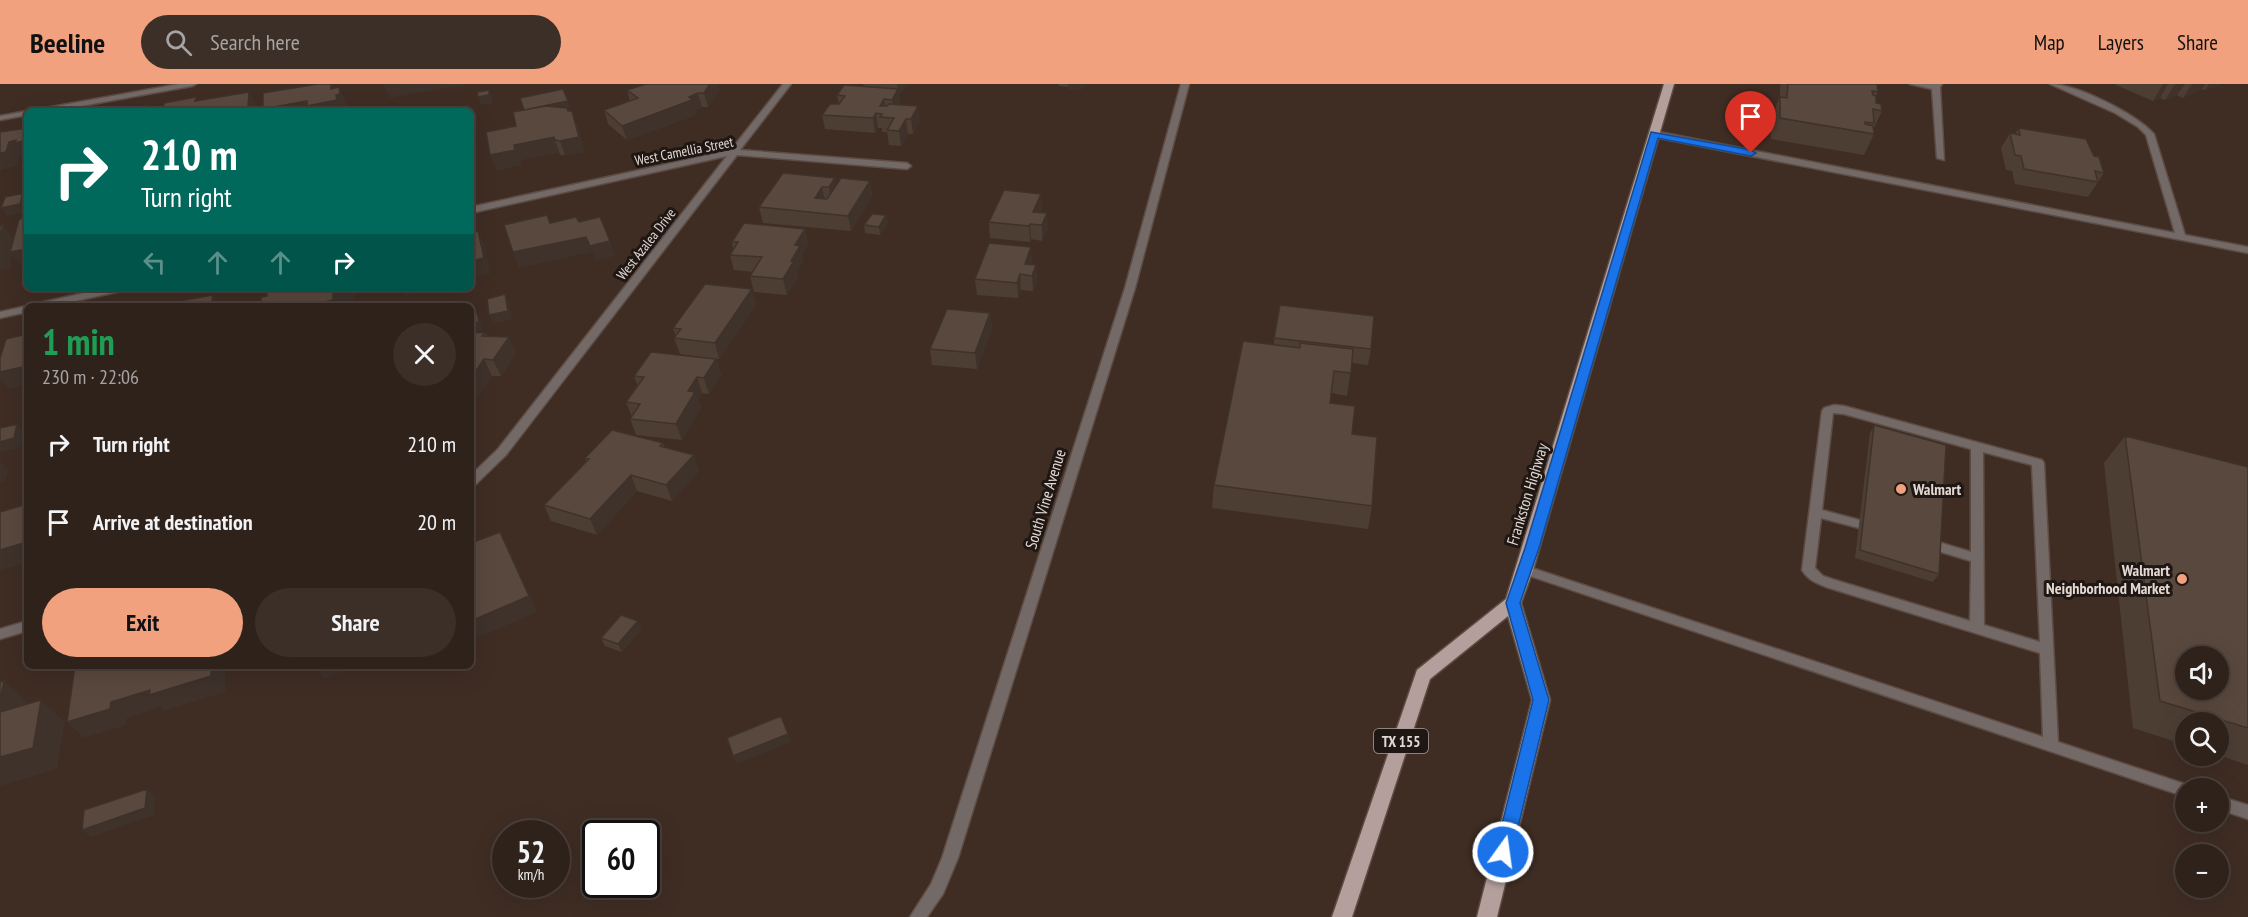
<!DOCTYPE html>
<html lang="en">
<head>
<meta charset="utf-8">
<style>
  :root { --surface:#2f221b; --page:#3b2f28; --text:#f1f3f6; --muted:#a7a4a3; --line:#4a3f3a; --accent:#f1a17d }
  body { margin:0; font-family:"PT Sans Narrow",sans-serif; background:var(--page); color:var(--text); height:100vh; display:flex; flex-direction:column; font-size:22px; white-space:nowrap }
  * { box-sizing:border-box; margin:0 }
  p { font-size:20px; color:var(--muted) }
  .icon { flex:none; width:33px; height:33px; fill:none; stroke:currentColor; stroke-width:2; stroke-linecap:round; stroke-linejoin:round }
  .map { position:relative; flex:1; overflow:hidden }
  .sheet { position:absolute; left:24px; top:219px; width:450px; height:366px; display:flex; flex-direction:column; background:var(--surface); border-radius:9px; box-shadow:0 6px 24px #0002,0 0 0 2px var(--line) }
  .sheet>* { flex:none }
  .banner { position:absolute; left:24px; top:24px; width:450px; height:183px; border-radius:9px; box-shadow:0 6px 24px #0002,0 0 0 2px var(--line); background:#00695c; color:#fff; overflow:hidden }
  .fabs { position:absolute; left:2175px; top:562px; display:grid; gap:12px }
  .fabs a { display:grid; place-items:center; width:54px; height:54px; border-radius:50%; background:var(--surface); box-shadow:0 6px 24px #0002,0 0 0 2px var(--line); font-size:30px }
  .speed { position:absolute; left:492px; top:736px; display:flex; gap:12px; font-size:30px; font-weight:700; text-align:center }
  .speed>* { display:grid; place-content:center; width:78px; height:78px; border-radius:50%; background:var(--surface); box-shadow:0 6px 24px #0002,0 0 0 2px var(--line); line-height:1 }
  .speed small { font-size:15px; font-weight:400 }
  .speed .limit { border:3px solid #111; border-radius:9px; background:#fff; color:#111 }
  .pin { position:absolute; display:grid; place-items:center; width:51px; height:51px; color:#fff; margin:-62px -26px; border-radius:50% 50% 50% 0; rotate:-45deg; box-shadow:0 0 6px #0007 }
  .pin .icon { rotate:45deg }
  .me { position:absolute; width:66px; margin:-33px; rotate:14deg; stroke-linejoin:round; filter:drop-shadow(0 0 4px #0008) }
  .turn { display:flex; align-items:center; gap:21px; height:126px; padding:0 18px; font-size:27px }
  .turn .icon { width:78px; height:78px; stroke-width:2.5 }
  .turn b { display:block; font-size:42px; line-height:51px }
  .lanes { display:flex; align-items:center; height:57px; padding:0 18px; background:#0003; justify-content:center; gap:30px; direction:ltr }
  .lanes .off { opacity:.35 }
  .round { display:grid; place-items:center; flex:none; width:63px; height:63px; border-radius:32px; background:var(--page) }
  .headline { display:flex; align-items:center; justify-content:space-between; height:102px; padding:0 18px }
  h1 { font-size:36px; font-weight:700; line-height:45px; color:#1e9e55 }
  .button { display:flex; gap:12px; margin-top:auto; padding:12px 18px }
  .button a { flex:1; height:69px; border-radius:36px; background:var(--accent); color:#111; font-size:24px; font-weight:700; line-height:69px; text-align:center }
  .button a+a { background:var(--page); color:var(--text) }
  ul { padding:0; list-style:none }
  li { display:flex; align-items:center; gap:18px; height:78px; padding:0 18px }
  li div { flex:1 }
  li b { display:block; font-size:22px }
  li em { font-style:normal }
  header { display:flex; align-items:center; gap:36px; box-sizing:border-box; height:84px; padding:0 30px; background:var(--accent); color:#111 }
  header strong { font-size:28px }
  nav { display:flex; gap:33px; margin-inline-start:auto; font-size:21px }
  .search { width:420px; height:54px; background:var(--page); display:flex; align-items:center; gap:15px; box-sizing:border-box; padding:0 21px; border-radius:33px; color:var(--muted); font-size:22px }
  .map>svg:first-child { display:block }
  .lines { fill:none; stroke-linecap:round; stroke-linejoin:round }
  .service-casing { stroke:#5d4c44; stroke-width:3 }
  .minor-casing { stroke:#5d4c44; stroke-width:3 }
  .primary-casing { stroke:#5d4c44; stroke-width:3 }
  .service { fill:#736967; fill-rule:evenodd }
  .minor { fill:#736967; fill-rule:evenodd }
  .primary { fill:#b49f9c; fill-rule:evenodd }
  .wall { fill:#4d3e34 }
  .shaded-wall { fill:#3e322b }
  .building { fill:#59483d; stroke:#3e322b; stroke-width:1.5; fill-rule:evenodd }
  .route { fill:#1a73e8; stroke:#114b97; stroke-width:1.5 }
  .poi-dot { fill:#f1a17d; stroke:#1f1713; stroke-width:2 }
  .labels { text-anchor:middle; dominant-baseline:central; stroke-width:6; stroke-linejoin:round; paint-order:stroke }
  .far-street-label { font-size:14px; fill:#e4d8d3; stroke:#1f1713 }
  .shield { fill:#1f1713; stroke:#a99e99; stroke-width:1.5 }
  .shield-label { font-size:15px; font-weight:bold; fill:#e4d8d3 }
  .poi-label { font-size:16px; font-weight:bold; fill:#e4d8d3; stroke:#1f1713; text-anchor:start }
  .street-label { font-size:16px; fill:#e4d8d3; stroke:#1f1713 }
</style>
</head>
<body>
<header>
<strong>Beeline</strong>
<div class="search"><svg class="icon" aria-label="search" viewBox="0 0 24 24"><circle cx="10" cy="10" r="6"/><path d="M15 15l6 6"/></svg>Search here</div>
<nav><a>Map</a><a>Layers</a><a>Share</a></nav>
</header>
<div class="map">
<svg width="2248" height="833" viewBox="0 0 2248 833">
  <rect width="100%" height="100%" fill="#3f2d24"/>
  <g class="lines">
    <!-- service casing -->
    <g class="service-casing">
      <path id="service" d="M1910 0H1942L1940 3 1944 76 1937 74 1932 5Z
        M2050 0C2077 0 2136 30 2154 50L2185 151 2248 163V169L1654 53 1650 50 1654 47 2175 149 2146 51 2138 43 2115 29Z
        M1834 321 1844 322 2042 376 2044 379 2058 658 2191 702 2192 705H2186V713L1521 489 1519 486 1521 483H1529L2043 653 2040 569 1826 503C1816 499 1808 496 1802 486L1822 327 1824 324ZM1833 329 1844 330 1971 365V468L1935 457 1931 459 1929 462 1931 465 1971 477 1970 537 1835 496 1823 492 1815 484 1821 434 1859 444 1865 440 1863 437 1822 426ZM1983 368 2032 381 2040 558 1984 541Z
        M2218 712 2248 721V735L2218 725Z"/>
    </g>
    <!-- minor casing -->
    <g class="minor-casing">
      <path id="minor" d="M179 0H196L192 2 54 27H36L40 25Z
        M783 0H791L740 66 907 79 911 82 907 85 737 71 506 371 475 401 471 402V391L498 365 727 72 471 129V123L731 66Z
        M1181 0H1189L1135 204 958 774 943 810 927 833H910L931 800 942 774 1125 204Z
        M27 27V31L0 36V32L27 27H29Z
        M107 204H126L121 207 53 222H34L39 219Z
        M27 222V228L0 234V228Z
        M27 537V547L0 555V545Z"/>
    </g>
    <!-- primary casing -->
    <g class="primary-casing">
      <path id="primary" d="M1664 0H1674L1533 486 1521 519 1550 616 1497 833H1477L1532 616 1508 532 1430 595 1352 833H1332L1417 586 1506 515Z"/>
    </g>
    <!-- service -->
    <use href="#service" class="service"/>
    <!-- minor -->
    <use href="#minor" class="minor"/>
    <!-- primary -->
    <use href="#primary" class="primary"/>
  </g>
  <!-- wall -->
  <path class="wall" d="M863 0H909L899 11 900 20 899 21 920 37 913 50H908L901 62 889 61 887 48H882V44H878L875 49 825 45 822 31 839 20 837 11 868 3 864 2Z
    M1059 0H1085L1082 5 1068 6V3L1059 2Z
    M1781 0H1877L1878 8 1876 12V19L1882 27 1874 44V50L1864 71 1771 55V34L1780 13V3Z
    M2114 0H2219L2217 2 2205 6 2202 5 2183 14 2177 11 2165 16 2160 14 2153 17Z
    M627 6H720L708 23H702L695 27 696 31 627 56 608 40 604 26 630 17Z
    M568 25 577 41 584 68 565 71H560L559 68 520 76 521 81 496 86 516 42 513 28 570 25Z
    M2019 44 2094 72 2104 89 2088 113 2015 100 2012 87 2006 86 2001 64 2010 49 2015 50Z
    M783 89 836 101 870 97 872 112 851 147 763 139 759 123Z
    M1041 110 1042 125 1040 129 1048 145 1042 157 1031 155 1030 158 990 154 989 138Z
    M886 131 888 139 880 151 865 149 864 141Z
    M805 145 808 160 802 171 803 177 797 188 798 193 787 211 754 208 750 192 753 188 734 186 730 171 733 165 732 158Z
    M1032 178V181H1036L1037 197 1033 207 1021 206 1018 214 977 211 975 195Z
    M752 205 756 221 719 275H716L721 291 709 310 702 309 698 316 701 324 682 356 636 351 630 335 632 333 626 318 638 302 634 292 714 275 680 270 674 254 676 253 673 244Z
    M990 229 992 245 977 285 932 281 930 265Z
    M471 230 481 237 483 246 475 248 485 249 487 252 516 269 501 292H492L471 322Z
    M1274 254 1371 265 1368 281 1352 279 1347 312 1332 309 1330 319 1352 350 1372 422 1368 445 1212 424 1214 401 1274 261Z
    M1874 341 1939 490 1933 498 1855 474 1870 349Z
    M2125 352 2248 383V681L2218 671V639H2186V661L2133 644 2104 379Z
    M663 359 664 363 694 371 699 387 672 417 637 407 597 451 551 437 544 421 586 378 585 374Z
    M638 537 641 546 622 568 605 562 601 554Z"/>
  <!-- shaded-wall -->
  <path class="shaded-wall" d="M331 0H332L337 11 339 3 346 18 347 25H343L344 27H264L263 25 331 5Z
    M383 0H469L390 14Z
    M700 0H718L720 6 708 23 704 9Z
    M897 0H909L899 11 900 20 894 31 892 16 898 5Z
    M1068 0H1085L1082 5 1068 6Z
    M2163 0H2168L2160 14 2153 17Z
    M2175 0H2185L2177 11 2165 16Z
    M2192 0H2205L2202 5 2183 14Z
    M2209 0H2219L2217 2 2205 6Z
    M489 6 492 13V19L481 21 478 13Z
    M249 8 257 22V27H224Z
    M698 9 702 23 695 27 696 31 627 56 622 42Z
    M884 15 886 30 880 22Z
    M568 17 570 25 525 27Z
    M148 21 152 27H147Z
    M918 22 920 37 913 50 911 35Z
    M572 27 584 68 565 71 560 57Z
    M876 29 878 44 875 49 873 34Z
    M906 35 908 50 901 62 899 47Z
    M554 53 559 68 520 76 521 81 496 86 490 71 514 61Z
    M16 56H27V73L25 74 24 72 19 73 17 82 0 86V69L9 58Z
    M835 94 838 109 831 118 829 103Z
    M870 97 872 112 851 147 848 132Z
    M822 103 825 118 818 130 815 114Z
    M23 109 27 115V123L26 128 7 132 1 124Z
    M1041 110 1042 125 1035 140 1033 128Z
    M1047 129 1048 145 1042 157V141Z
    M886 131 888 139 880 151 879 143Z
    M1030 140 1031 155 1030 158 1029 142Z
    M3 141 15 157 27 165V183L22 184 12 171 9 185 0 186V154Z
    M805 145 808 160 802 171 803 177 797 188 798 193 787 211 783 195 791 177 795 161Z
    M478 147 485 162 490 190 471 194V177Z
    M586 153 592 168 519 184 513 168Z
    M610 157 615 172 596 177 590 162Z
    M1031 163 1032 178 1028 191 1025 180Z
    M1036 181 1037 197 1033 207 1032 192Z
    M1020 190 1021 206 1018 214 1017 199Z
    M346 204H373V206L354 211 355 221 349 222H309L333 208Z
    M402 204H437L406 212Z
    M752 205 756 221 719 275 715 259Z
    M505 210 509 219 512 235 493 240 489 231Z
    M213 211 220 222H211Z
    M477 229 481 237 483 246 471 249V240Z
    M990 229 992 245 977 285 975 269Z
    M509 253 516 269 501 292 493 276Z
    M484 275 492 292 471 322V294Z
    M716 275 721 291 709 310 704 294Z
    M27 282V301L9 305 0 295V288Z
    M697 293 702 309 698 316 701 324 682 356 676 340 688 307Z
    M17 340 24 349 21 363 0 368V358Z
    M694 371 699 387 672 417 666 401Z
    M0 378 8 386 5 397 0 398Z
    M631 391 637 407 597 451 590 435Z
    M500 448 509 464 537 528 471 557V537Z
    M27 458V479L0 486V466Z
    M638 537 641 546 622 568 618 560Z
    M211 582H225V608L164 627 161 623 127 634 126 641 84 654 67 638 111 618 150 606Z
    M258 582H283L263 588Z
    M315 582H360L324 594Z
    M4 597 28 619 22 651 0 631V618Z
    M41 616 65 638 57 685 0 702V673Z
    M788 650 791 658 737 680 733 672Z
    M147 705 155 713 154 731 91 753 82 746Z"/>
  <!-- building -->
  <path class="building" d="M318 0H331V5L339 3 340 10 336 11 337 16 307 22V17L263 25V9Z
    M646 0H710L704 9H698L689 13 692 16 622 42 604 26 638 14 627 6Z
    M1788 0H1877L1878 8 1872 7 1873 11 1876 12V19L1881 20 1882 27 1873 25 1874 39 1865 38V40L1873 42 1874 50 1780 34V13L1787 14Z
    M844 1 898 5 892 16 884 15 880 22H887L889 20 918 22 911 35H906L899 47 887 46 894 34 880 33 882 30 876 29 873 34 822 31 830 20H839L845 12 837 11Z
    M563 5 568 17 524 26 520 14Z
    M489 6V11L478 13 477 8Z
    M249 8 248 23 224 27H163L164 19 196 13 195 17Z
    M148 21 147 27H115Z
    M546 22 567 24 568 27H572L579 53 560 57 555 56 554 53 514 61 515 66 490 71 486 48 516 42 513 28Z
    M27 44V56L15 59 16 56 9 58 6 68 0 69V48Z
    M2019 44 2086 55 2094 72 2099 73 2104 89 2095 87 2098 98 2024 85 2021 72 2015 71 2010 49 2020 51Z
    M783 89 835 94 829 103H822L815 114 827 115 841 94 870 97 848 132 759 123Z
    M1004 106 1041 110 1033 128 1047 129 1042 141 1030 140 1029 142 989 138Z
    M23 109 20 120 1 124 5 113Z
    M872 130 886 131 879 143 864 141Z
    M547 131 550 139 576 133 579 138 600 133 610 157 590 162 586 153 513 168 504 141Z
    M27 134V165L10 168 19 135Z
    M744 139 805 145 795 161 800 162 791 177H794L783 195 750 192 762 173 730 171 738 158H732Z
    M3 141 0 154V142Z
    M478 147 484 174 471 177V149Z
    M989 159 1031 163 1025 180 1036 181 1032 192 1020 190 1017 199 975 195Z
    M705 200 752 205 715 259 674 254 681 245 673 244Z
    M267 204H346V205L333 208V216L309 222H261V213L267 212Z
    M505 210 508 227 489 231 487 215Z
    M213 211 211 222H152Z
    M224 219V222H212Z
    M1280 221 1374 232 1371 265 1274 254Z
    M947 225 990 229 975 269 930 265Z
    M477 229 479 238 471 240V230Z
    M471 248 485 249 482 252 509 253 493 276 484 275 471 294Z
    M27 250V282L0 288V274L6 255Z
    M1243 257 1300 264V259L1353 265 1351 289 1334 287 1330 319 1355 322 1352 350 1377 353 1372 422 1214 401Z
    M651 268 716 275 704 294 697 293 688 307 695 308 676 340 630 335 640 320 626 318 644 293 634 292Z
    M17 340 14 354 0 358V344Z
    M1874 341 1946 361 1939 490 1860 466Z
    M612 346 663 359 660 362 694 371 666 401 631 391 590 435 544 421 589 375 585 374Z
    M2125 352 2248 383V644L2160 617ZM2186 573H2218V606H2186Z
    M27 420V458L0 466V428Z
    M500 448 529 512 471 537V459Z
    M621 531 638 537 618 560 601 554Z
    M75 582H211V592L149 611 150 606 111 618 110 625 67 638Z
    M4 597 0 618V598Z
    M41 616 33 664 0 673V628Z
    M781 632 788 650 733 672 727 654Z
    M147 705 145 724 82 746 84 726Z"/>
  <!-- route -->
  <path class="route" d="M1651 48 1751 66 1756 69 1751 72 1658 54 1539 464 1520 519 1549 616 1512 768 1510 774 1503 776 1497 774 1495 768 1533 616 1506 519 1525 464Z"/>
  <!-- markers -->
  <g class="poi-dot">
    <circle cx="1901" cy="405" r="6"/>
    <circle cx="2182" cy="495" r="6"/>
  </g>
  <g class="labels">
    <!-- far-street labels -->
    <g class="far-street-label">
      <text transform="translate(684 67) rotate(-11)">West Camellia Street</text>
      <text transform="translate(646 160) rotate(-52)">West Azalea Drive</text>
    </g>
    <!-- shield labels -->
    <rect class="shield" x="1374" y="645" width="54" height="24" rx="4.5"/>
    <g class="shield-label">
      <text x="1401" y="657">TX 155</text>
    </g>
    <!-- poi labels -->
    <g class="poi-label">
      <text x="1913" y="405">Walmart</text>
      <text x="2170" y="486" text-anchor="end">Walmart<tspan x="2170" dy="18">Neighborhood Market</tspan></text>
    </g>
    <!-- street labels -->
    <g class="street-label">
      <text transform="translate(1527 410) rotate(-73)">Frankston Highway</text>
      <text transform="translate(1045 415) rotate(-73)">South Vine Avenue</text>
    </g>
  </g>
</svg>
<div class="fabs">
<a><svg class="icon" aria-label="sound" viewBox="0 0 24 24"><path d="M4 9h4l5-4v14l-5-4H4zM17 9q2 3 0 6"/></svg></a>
<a><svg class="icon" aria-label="search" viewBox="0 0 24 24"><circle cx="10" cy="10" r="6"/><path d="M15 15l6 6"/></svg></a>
<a>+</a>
<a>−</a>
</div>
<div class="speed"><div>52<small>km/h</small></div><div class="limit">60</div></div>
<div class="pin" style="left:1751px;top:69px;background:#d93025"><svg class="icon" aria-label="arrive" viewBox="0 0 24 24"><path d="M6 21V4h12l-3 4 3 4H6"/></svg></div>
<svg class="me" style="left:1503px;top:768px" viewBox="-20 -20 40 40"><circle r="17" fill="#1a73e8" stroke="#fff" stroke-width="3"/><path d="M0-11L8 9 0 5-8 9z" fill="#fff"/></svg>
<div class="banner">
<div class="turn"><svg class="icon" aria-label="right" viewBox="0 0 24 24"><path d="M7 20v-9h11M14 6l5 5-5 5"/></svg><div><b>210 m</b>Turn right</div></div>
<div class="lanes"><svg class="icon off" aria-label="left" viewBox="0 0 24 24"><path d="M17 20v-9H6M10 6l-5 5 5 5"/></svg><svg class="icon off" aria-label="ahead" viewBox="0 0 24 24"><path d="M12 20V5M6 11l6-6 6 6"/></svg><svg class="icon off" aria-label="ahead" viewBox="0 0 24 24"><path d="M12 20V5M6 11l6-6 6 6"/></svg><svg class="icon" aria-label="right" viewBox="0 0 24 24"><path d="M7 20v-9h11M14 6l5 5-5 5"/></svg></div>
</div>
<section class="sheet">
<div class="headline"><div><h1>1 min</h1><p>230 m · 22:06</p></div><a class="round"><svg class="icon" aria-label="close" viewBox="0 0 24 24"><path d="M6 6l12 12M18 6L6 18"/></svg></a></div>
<ul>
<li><svg class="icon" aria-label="right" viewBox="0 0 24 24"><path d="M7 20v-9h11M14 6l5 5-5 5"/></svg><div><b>Turn right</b></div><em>210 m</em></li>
<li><svg class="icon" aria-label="arrive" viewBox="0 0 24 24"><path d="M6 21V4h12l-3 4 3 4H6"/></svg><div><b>Arrive at destination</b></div><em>20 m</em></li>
</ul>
<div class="button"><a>Exit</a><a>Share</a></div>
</section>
</div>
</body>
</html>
